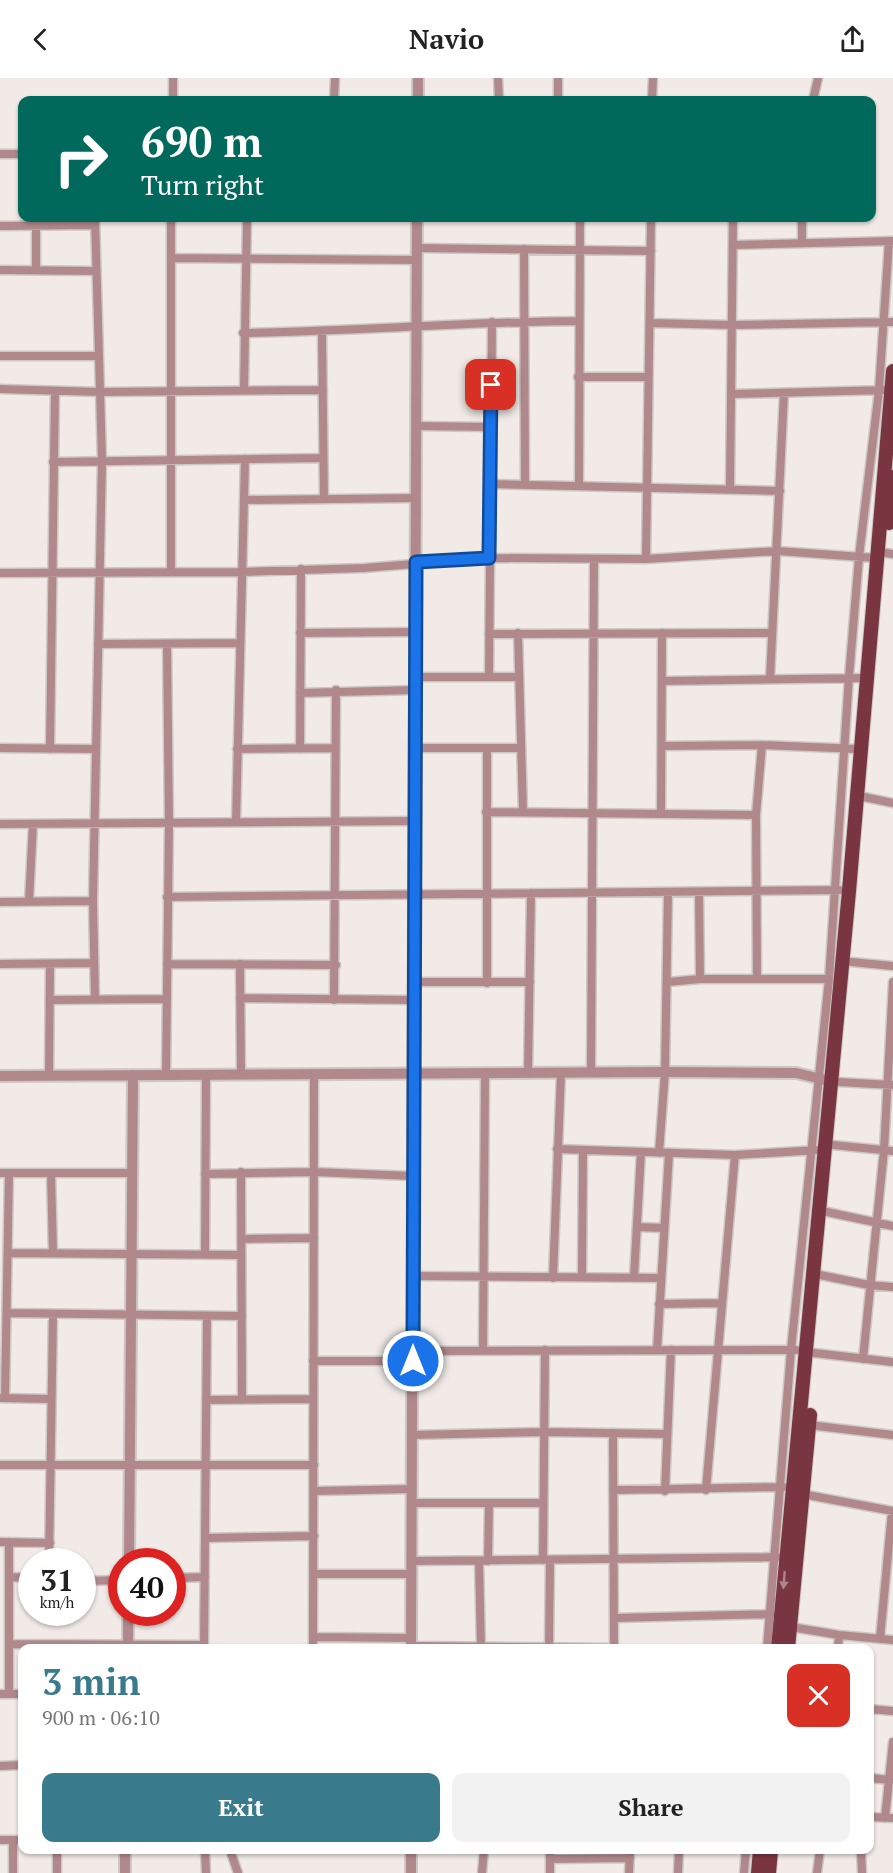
<!DOCTYPE html>
<html lang="en">
<head>
<meta charset="utf-8">
<style>
  :root { --surface:#fff; --page:#f2f2f2; --text:#222; --muted:#767676; --accent:#397b8d }
  body { margin:0; font-family:"PT Serif",serif; background:var(--page); color:var(--text); height:100vh; display:flex; flex-direction:column; font-size:22px; white-space:nowrap }
  * { box-sizing:border-box; margin:0 }
  p { font-size:20px; color:var(--muted) }
  .icon { flex:none; width:33px; height:33px; fill:none; stroke:currentColor; stroke-width:2; stroke-linecap:round; stroke-linejoin:round }
  .map { position:relative; flex:1; overflow:hidden }
  .side { position:absolute; left:18px; top:1566px; width:856px; height:210px; display:flex; flex-direction:column; background:var(--surface); border-radius:12px; box-shadow:0 2px 4px #0004 }
  .side>* { flex:none }
  .hud { position:absolute; left:18px; top:18px; width:858px; height:126px; border-radius:12px; box-shadow:0 2px 4px #0004; background:#00695c; color:#fff; overflow:hidden }
  .speed { position:absolute; left:18px; top:1470px; display:flex; gap:12px; font-size:30px; font-weight:700; text-align:center }
  .speed>* { display:grid; place-content:center; width:78px; height:78px; border-radius:50%; background:var(--surface); box-shadow:0 2px 4px #0004; line-height:1 }
  .speed small { font-size:15px; font-weight:400 }
  .speed .limit { border:9px solid #d22; background:#fff; color:#111 }
  .pin { position:absolute; display:grid; place-items:center; width:51px; height:51px; color:#fff; margin:-26px; border-radius:12px; box-shadow:0 3px 9px #0006 }
  .me { position:absolute; width:66px; margin:-33px; rotate:0deg; stroke-linejoin:round; filter:drop-shadow(0 0 4px #0008) }
  .turn { display:flex; align-items:center; gap:21px; height:126px; padding:0 24px; font-size:27px }
  .turn .icon { width:78px; height:78px; stroke-width:2.5 }
  .turn b { display:block; font-size:42px; line-height:51px }
  .round { display:grid; place-items:center; flex:none; width:63px; height:63px; border-radius:12px; background:var(--page) }
  .head { display:flex; align-items:center; justify-content:space-between; height:102px; padding:0 24px }
  h1 { font-size:36px; font-weight:800; line-height:45px; color:var(--accent) }
  .cta { display:flex; gap:12px; margin-top:auto; padding:12px 24px }
  .cta a { flex:1; height:69px; border-radius:12px; background:var(--accent); color:#fff; font-size:24px; font-weight:800; line-height:69px; text-align:center }
  .cta a+a { background:var(--page); color:var(--text) }
  header { display:flex; justify-content:space-between; align-items:center; height:78px; padding:0 24px; background:var(--surface); font-size:27px; font-weight:800 }
  .map>svg:first-child { display:block }
  .lines { fill:none; stroke-linecap:round; stroke-linejoin:round }
  .minor-casing { stroke:#cec8c5; stroke-width:11 }
  .tertiary-casing { stroke:#cec8c5; stroke-width:14 }
  .primary-casing { stroke:#cec8c5; stroke-width:16 }
  .minor { stroke:#b1898d; stroke-width:8 }
  .tertiary { stroke:#b1898d; stroke-width:10 }
  .primary { stroke:#793641; stroke-width:14 }
  .oneway { fill:#ae8389 }
  .route-casing { stroke:#114b97; stroke-width:15 }
  .route { stroke:#1a73e8; stroke-width:10 }
</style>
</head>
<body>
<header><svg class="icon" aria-label="back" viewBox="0 0 24 24"><path d="M15 5l-7 7 7 7"/></svg>Navio<svg class="icon" aria-label="share" viewBox="0 0 24 24"><path d="M12 15V3M7 8l5-5 5 5M5 13v7h14v-7"/></svg></header>
<div class="map">
<svg width="893" height="1795" viewBox="0 0 893 1795">
  <rect width="100%" height="100%" fill="#f1eae7"/>
  <g class="lines">
    <!-- minor casing -->
    <g class="minor-casing">
      <path id="minor" d="M498 0 499 22
        M173 22V0
        M334 22 335 0
        M558 22V0
        M652 22 653 0
        M813 22 818 0
        M0 76H22
        M0 148 95 147
        M36 148V192
        M802 164V140
        M733 167 893 163
        M417 170 651 173
        M524 171 525 407
        M171 180 417 182
        M0 192 96 193
        M650 245 732 247 893 244
        M322 254 324 421
        M243 255C355 253 467 244 579 243
        M0 278H98
        M578 299H648
        M0 311 100 314 323 312
        M244 311 247 140
        M732 316 885 312
        M416 348 491 349
        M53 384 323 380
        M490 406 780 413
        M579 408 580 140
        M730 410 733 140
        M244 422 416 420
        M886 475 893 476
        M646 481 651 140
        M171 493V140
        M0 495 242 494 364 490 489 480 646 481 778 473 876 480
        M300 555 415 554
        M518 555 523 734
        M489 556 772 555
        M98 566 240 565
        M415 599H519
        M489 599 492 244
        M770 601 784 315
        M663 603 866 600
        M300 615 415 612
        M663 668 762 667 860 671
        M0 670 96 671
        M415 670H521
        M50 671 55 313
        M237 671 335 670
        M300 671 301 491
        M864 719 893 725
        M486 734 756 737
        M661 736 662 555
        M236 744 245 381
        M0 746 415 743
        M699 815 700 901
        M167 819 839 812
        M29 823 33 746
        M0 824 93 823
        M841 883 893 888
        M0 886 94 885
        M167 886 336 887
        M240 886 241 997
        M757 900 756 737 762 667
        M414 904H530
        M668 904 700 901H829
        M487 905V670
        M95 920 93 823 102 382 95 140
        M240 920 414 922
        M50 922 167 921
        M334 922 336 612
        M528 995 531 815
        M591 995 594 481
        M166 997 169 745 167 566
        M49 998 50 887
        M838 1004 893 1007
        M833 1067 893 1073
        M557 1071 735 1077 818 1072
        M659 1075 665 994 668 815
        M241 1094 242 1322
        M0 1095H132
        M51 1095 53 1175
        M205 1096 314 1094 413 1098
        M827 1134 893 1148
        M637 1149 664 1150
        M243 1161 314 1160
        M8 1175 241 1177
        M205 1176 206 997
        M820 1197 869 1207 893 1209
        M413 1198 661 1200
        M582 1199 583 1072
        M634 1199 641 1074
        M553 1200 561 995
        M659 1226 721 1225
        M8 1235 242 1238
        M657 1272 669 1076
        M413 1273 796 1272
        M483 1273 485 995
        M814 1275 893 1284
        M863 1281 884 1072 893 904
        M313 1283H413
        M0 1320 50 1321
        M5 1320 9 1095
        M206 1322 313 1321
        M809 1347 893 1357
        M613 1355 614 1570
        M412 1357 545 1354 666 1356
        M0 1387H314
        M613 1412 783 1409
        M706 1412 735 1077
        M315 1413 412 1411
        M665 1413 671 1272
        M802 1416 893 1433
        M412 1425H543
        M205 1460 314 1458
        M0 1464 50 1465
        M9 1464V1616
        M543 1482 545 1272
        M412 1483 777 1479
        M479 1483 481 1570
        M488 1483 489 1425
        M49 1484 53 1236
        M313 1496H412
        M10 1499 32 1500
        M172 1500 205 1499
        M82 1503 122 1502
        M615 1540 771 1536
        M791 1549 839 1557 893 1562
        M313 1559 411 1560
        M880 1561 892 1433
        M9 1566 204 1567
        M411 1568 607 1570
        M204 1570 207 1238
        M313 1570 314 996
        M549 1570 550 1482
        M767 1570 791 1272 829 901 849 599 859 479 879 312 889 163
        M838 1570 839 1557
        M0 1616H22
        M870 1631 893 1633
        M0 1688 22 1687
        M870 1700 890 1702
        M870 1739 893 1740
        M885 1740 893 1664
        M0 1762H22
        M205 1772 206 1795
        M230 1772 238 1795
        M861 1772 862 1795
        M550 1781 630 1780
        M13 1795V1762
        M57 1795V1772
        M482 1795 484 1772
        M550 1795V1772
        M629 1795 630 1772
        M678 1795 679 1772
        M744 1795 746 1772
        M817 1795 820 1772"/>
    </g>
    <!-- tertiary casing -->
    <g class="tertiary-casing">
      <path id="tertiary" d="M418 22V0
        M0 998 665 994 796 995 830 1003
        M129 1484 133 997
        M128 1570V1534
        M411 1570 417 140
        M125 1795V1772
        M411 1795V1772"/>
    </g>
    <!-- primary casing -->
    <g class="primary-casing">
      <path id="primary" d="M889 445 893 399
        M778 1570 849 813 893 293
        M788 1570 810 1337
        M758 1795 760 1772
        M769 1795 771 1772"/>
    </g>
    <!-- minor -->
    <use href="#minor" class="minor"/>
    <!-- tertiary -->
    <use href="#tertiary" class="tertiary"/>
    <!-- primary -->
    <use href="#primary" class="primary"/>
  </g>
  <!-- one-way arrows -->
  <defs><path id="oneway-solid" d="M-6-.8H1V-3.2L6.5 0L1 3.2V.8H-6Z" transform="scale(1.5)"/></defs>
  <use class="oneway" href="#oneway-solid" transform="translate(784 1502) rotate(95)"/>
  <g class="lines">
    <!-- route casing -->
    <g class="route-casing">
      <path id="route" d="M413 1283 416 484 489 480 491 307"/>
    </g>
    <!-- route -->
    <use href="#route" class="route"/>
  </g>
</svg>
<div class="speed"><div>31<small>km/h</small></div><div class="limit">40</div></div>
<div class="pin" style="left:491px;top:307px;background:#d93025"><svg class="icon" aria-label="arrive" viewBox="0 0 24 24"><path d="M6 21V4h12l-3 4 3 4H6"/></svg></div>
<svg class="me" style="left:413px;top:1283px" viewBox="-20 -20 40 40"><circle r="17" fill="#1a73e8" stroke="#fff" stroke-width="3"/><path d="M0-11L8 9 0 5-8 9z" fill="#fff"/></svg>
<div class="hud">
<div class="turn"><svg class="icon" aria-label="right" viewBox="0 0 24 24"><path d="M7 20v-9h11M14 6l5 5-5 5"/></svg><div><b>690 m</b>Turn right</div></div>
</div>
<section class="side">
<div class="head"><div><h1>3 min</h1><p>900 m · 06:10</p></div><a class="round" style="background:#d93025;color:#fff"><svg class="icon" aria-label="close" viewBox="0 0 24 24"><path d="M6 6l12 12M18 6L6 18"/></svg></a></div>
<div class="cta"><a>Exit</a><a>Share</a></div>
</section>
</div>
</body>
</html>
